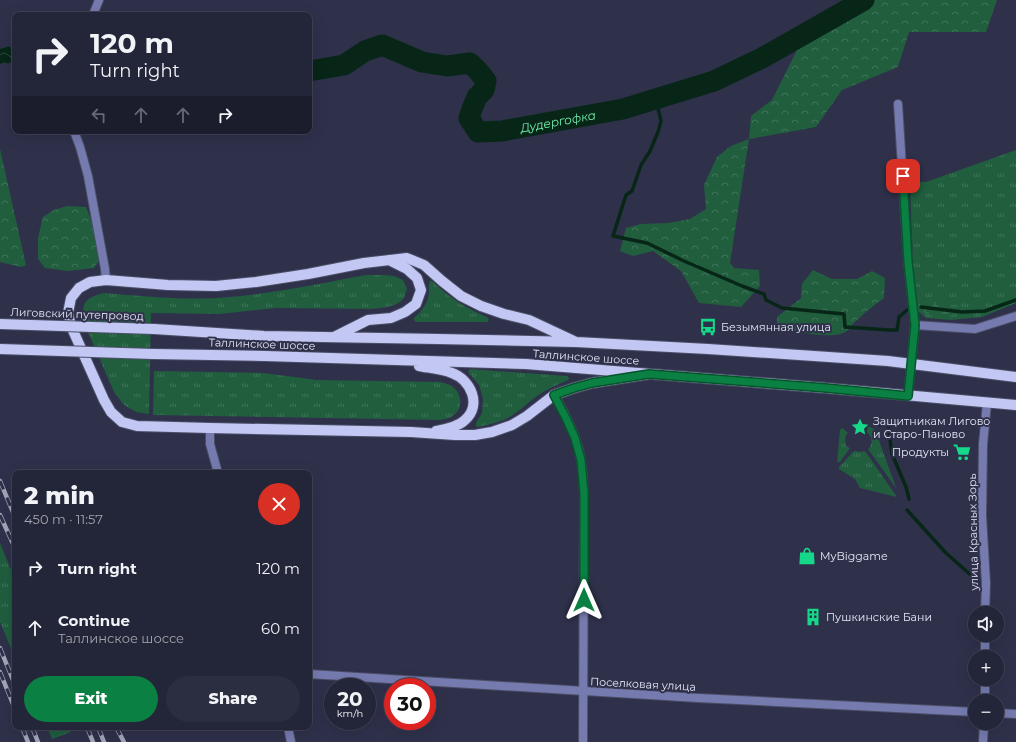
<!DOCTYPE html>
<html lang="en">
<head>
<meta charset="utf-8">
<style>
  :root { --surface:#232538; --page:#2b2d40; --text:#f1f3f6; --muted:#a3a5ae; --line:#404253; --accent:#0b8043 }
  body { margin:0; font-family:Montserrat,sans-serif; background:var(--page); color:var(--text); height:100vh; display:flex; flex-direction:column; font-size:15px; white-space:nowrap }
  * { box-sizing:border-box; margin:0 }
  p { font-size:13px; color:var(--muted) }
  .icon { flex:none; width:22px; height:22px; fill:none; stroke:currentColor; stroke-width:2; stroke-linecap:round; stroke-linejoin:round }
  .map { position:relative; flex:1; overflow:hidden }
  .drawer { position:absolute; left:12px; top:470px; width:300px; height:260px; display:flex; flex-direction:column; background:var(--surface); border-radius:8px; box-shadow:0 4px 16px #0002,0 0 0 1px var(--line) }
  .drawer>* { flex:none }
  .guide { position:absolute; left:12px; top:12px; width:300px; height:122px; border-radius:8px; box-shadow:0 4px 16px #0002,0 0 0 1px var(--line); background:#232538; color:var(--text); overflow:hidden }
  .tools { position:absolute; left:968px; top:606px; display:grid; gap:8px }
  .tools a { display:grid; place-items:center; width:36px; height:36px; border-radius:50%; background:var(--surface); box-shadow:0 4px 16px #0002,0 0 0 1px var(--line); font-size:20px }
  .speed { position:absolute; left:324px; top:678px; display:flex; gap:8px; font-size:20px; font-weight:700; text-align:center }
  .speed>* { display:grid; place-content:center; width:52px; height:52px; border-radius:50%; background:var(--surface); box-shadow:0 4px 16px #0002,0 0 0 1px var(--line); line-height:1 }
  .speed small { font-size:10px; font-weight:400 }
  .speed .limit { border:6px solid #d22; background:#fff; color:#111 }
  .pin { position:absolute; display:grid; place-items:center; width:34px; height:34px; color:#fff; margin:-17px; border-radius:8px; box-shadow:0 2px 6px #0006 }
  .me { position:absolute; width:44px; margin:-22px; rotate:0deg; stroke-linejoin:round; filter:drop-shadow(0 0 3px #0008) }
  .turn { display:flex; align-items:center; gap:14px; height:84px; padding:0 12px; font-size:18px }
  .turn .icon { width:52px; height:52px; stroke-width:2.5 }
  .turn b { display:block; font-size:28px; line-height:34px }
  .lanes { display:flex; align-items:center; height:38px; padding:0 12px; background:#0003; justify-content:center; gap:20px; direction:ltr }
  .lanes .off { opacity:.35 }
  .round { display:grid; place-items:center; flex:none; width:42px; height:42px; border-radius:21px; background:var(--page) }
  .head { display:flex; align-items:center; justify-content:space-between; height:68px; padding:0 12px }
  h1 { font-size:24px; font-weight:800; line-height:30px }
  .action { display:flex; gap:8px; margin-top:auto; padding:8px 12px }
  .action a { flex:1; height:46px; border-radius:24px; background:var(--accent); color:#fff; font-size:16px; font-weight:800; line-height:46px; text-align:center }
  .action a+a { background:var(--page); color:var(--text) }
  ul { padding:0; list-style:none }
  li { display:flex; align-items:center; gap:12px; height:60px; padding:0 12px }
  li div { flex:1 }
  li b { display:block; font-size:15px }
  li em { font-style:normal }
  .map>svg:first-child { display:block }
  .grass { fill:url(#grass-tufts) }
  .forest { fill:url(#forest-crowns) }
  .wetland { fill:url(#wetland-marsh) }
  .water { fill:url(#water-waves) }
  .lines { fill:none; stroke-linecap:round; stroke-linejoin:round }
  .stream { stroke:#072617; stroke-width:3.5 }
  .river { stroke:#072617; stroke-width:21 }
  .street-casing { stroke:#4c4e67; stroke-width:10 }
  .primary-casing { stroke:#4c4e67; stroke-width:12 }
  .street { stroke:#757baf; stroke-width:8 }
  .primary { stroke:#c2c8f3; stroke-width:10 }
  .rail-casing { stroke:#a3a5b9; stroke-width:4.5 }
  .rail { stroke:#2f314b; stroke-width:3; stroke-dasharray:9; stroke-linecap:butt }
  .primary-bridge-casing { stroke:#4c4e67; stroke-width:12; stroke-linecap:butt }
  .primary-bridge { stroke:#c2c8f3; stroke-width:10 }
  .route-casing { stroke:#07532c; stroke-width:10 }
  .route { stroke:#0b8043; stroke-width:7 }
  .labels { text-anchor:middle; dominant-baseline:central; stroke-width:4; stroke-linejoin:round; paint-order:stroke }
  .street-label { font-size:11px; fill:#e4e6f7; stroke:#2f314b }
  .poi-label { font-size:11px; fill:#e4e6f7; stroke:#2f314b; text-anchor:start }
  .water-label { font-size:12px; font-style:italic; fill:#73f1ae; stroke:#2f314b }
</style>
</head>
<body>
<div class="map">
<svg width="1016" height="742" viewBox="0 0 1016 742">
  <defs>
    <pattern id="grass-tufts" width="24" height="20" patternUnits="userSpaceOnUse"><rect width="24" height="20" fill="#205e3e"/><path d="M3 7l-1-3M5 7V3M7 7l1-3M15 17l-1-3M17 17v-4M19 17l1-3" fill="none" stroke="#40755b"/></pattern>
    <pattern id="forest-crowns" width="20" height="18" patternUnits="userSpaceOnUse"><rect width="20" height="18" fill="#205e3e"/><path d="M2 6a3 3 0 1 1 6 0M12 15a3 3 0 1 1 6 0" fill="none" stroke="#40755b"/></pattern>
    <pattern id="wetland-marsh" width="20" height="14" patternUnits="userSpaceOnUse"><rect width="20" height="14" fill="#205e3e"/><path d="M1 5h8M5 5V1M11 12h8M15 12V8" fill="none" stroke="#40755b"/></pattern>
    <pattern id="water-waves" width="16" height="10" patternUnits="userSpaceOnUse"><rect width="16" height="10" fill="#072617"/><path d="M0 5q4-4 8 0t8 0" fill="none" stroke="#2b463a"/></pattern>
  </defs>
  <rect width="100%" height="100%" fill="#2f314b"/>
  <!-- grass -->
  <path class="grass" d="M1016 150V303L982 317 951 320 926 318 917 310 913 267 910 181 926 182Z
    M366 275H384L394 276 403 280 407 289C406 291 405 295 404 298 397 307 382 308 371 309L276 308 219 314 151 313 149 414 136 412 124 405 114 392 85 325C80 304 84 298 104 293 142 296 180 300 217 298 267 295 317 284 366 275Z
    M430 281H432C448 297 467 309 487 317L489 320 487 322H416L414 320V318C422 311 429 302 429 291 429 287 428 285 430 281Z
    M470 369 567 376 569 378 568 380C557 385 547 389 537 396 527 403 519 412 508 418 499 422 488 425 478 427L476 426V423L482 413 483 399 479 385 468 372Z
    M154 371 263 373 317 380 440 382C444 383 449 384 452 386 464 395 463 412 449 418 446 419 443 419 440 420L153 415Z
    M868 426 874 429 876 432 896 488 868 449C872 446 872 442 871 437L867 432Z
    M842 428 848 433 846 435 845 441 846 446 850 448 840 462H837L840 430Z
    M854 451 861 452 865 451 897 497 860 488 855 479 839 469V467Z
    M0 543 15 580V658L0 622Z
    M47 727H69L71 732 52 739Z"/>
  <!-- forest -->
  <path class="forest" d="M874 0H997L986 32H909L898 67 842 90 816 127 749 139 730 263 734 268 759 270 760 286 741 307 699 303 681 271 653 251 633 256 620 251 626 228 641 224 668 223 690 219 706 209 704 185 717 157 731 146 749 139 751 116 772 100 802 40Z
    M0 149 26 265 21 267 0 262Z
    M67 206 86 207 94 227 99 261 94 268 68 271 45 268 38 259V238L43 217 54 210Z
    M813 270 832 279H857L872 271 885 278 884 298C874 305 864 313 855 322 852 324 850 329 847 331 833 341 792 331 777 326V317L801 298 802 284Z"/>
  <!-- wetland -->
  <path class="wetland" d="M928 300C943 301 951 302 964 309 958 316 935 318 927 314 925 313 924 312 922 311L921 307 922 304Z"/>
  <!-- water -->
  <path class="water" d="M15 39V60L11 63 0 64V49L10 46Z"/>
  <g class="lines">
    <!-- stream -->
    <path class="stream" d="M656 100 661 121 658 132 650 151 641 165 632 191 626 195 613 236 647 243 684 261 742 286 764 294 766 300 782 308 844 314 845 327 889 330H897L899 317 907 310
      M921 307 962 312 985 311 1016 300
      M881 419 880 425H888L892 454 906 487 909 499
      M907 510 945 552 973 577"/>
    <!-- river -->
    <path class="river" id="s1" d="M309 71 344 65 365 51 382 45 422 62 447 66 470 63 479 72 486 81 484 90 477 97 472 109 469 118 478 132 502 131 623 109 714 81 762 58 864 0"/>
    <!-- street casing -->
    <g class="street-casing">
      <path id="street" d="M93 15 99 0
        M898 104 908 262 915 325
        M74 131 80 147 88 176 105 269 106 280
        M554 395C566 415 578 438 581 461 583 472 583 482 584 493L583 742
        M908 396 915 325 975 329 1016 316
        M210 428V444L218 473
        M985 613 986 583 982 516 983 444 987 403
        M985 657V635
        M309 674 698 698 975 712
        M985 701V679
        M997 713 1016 714
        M288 727 291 742
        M983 742 984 723"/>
    </g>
    <!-- primary casing -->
    <g class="primary-casing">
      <path id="primary" d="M154 329 264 336 438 339 576 342 708 349 888 361 1016 377
        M334 337 368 320 391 318 405 312 416 304 421 290 417 278 407 269 389 260
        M576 342 529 320 504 314 481 306 461 296 442 281 424 265 407 258 364 263 308 274 256 282 216 286 168 285 106 280 90 282 79 288 71 298 68 313 71 326 104 400 111 412 122 422 137 426 210 428 411 432 455 435H475L492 432 512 425 527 416 554 395 574 388 592 383 649 374
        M153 354 265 356 526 364 826 388 1016 405
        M419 366C429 368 442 369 452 373 471 380 482 405 465 420 458 427 446 429 436 431"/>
    </g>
    <!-- street -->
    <use href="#street" class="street"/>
    <!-- primary -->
    <use href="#primary" class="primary"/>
    <!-- rail casing -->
    <g class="rail-casing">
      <path id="rail" d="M0 481 15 517
        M0 515 15 548
        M0 648 15 685
        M0 672 15 709
        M22 727 28 742
        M32 727 38 742
        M87 727 93 742
        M98 727 104 742
        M116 727 124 742"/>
    </g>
    <!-- rail -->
    <use href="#rail" class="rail"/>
    <!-- primary-bridge casing -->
    <g class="primary-bridge-casing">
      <path id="primary-bridge" d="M0 324 154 329
        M0 349 153 354"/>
    </g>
    <!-- primary-bridge -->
    <use href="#primary-bridge" class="primary-bridge"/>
  </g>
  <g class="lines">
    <!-- route casing -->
    <g class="route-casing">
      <path id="route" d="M584 600V493L581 460 575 438 567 420 554 395 574 388 592 383 649 374 826 388 908 396 915 325 908 262 903 176"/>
    </g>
    <!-- route -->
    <use href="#route" class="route"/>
  </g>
  <!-- icons -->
  <defs>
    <g id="bus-bare" transform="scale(1.38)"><path d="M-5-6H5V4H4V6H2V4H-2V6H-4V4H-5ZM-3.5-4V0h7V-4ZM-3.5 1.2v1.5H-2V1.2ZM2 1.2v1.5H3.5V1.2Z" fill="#15d989" stroke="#2f314b" stroke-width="2.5" paint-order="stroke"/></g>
    <g id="sight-bare" transform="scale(1.38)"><path d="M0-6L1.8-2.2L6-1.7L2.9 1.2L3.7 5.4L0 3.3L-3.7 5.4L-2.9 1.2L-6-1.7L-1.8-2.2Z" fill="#15d989" stroke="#2f314b" stroke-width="2.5" paint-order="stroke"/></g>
    <g id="supermarket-bare" transform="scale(1.38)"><path d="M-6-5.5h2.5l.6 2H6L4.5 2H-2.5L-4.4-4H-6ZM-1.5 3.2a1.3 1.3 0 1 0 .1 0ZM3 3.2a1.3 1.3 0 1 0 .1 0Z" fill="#15d989" stroke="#2f314b" stroke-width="2.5" paint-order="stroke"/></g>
    <g id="shop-bare" transform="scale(1.38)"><path d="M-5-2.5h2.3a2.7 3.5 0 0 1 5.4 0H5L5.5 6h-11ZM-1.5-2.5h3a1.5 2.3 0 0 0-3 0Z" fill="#15d989" stroke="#2f314b" stroke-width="2.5" paint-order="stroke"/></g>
    <g id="building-bare" transform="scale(1.38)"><path d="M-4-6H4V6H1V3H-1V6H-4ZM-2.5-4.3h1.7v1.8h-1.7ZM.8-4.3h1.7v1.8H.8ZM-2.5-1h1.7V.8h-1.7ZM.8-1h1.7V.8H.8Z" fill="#15d989" stroke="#2f314b" stroke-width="2.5" paint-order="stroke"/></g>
  </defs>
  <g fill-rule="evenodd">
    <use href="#bus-bare" x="708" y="327"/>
    <use href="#sight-bare" x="860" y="427"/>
    <use href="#supermarket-bare" x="962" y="452"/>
    <use href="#shop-bare" x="807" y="556"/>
    <use href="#building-bare" x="813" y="617"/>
  </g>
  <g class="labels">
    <!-- street labels -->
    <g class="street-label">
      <text transform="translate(77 314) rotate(2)">Лиговский путепровод</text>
      <text transform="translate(262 344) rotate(2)">Таллинское шоссе</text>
      <text transform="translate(586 357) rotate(4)">Таллинское шоссе</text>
      <text transform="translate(973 532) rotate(-91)">улица Красных Зорь</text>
      <text transform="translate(643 684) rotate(3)">Поселковая улица</text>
    </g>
    <!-- poi labels -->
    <g class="poi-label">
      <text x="721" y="327">Безымянная улица</text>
      <text x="873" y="421">Защитникам Лигово<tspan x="873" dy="13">и Старо-Паново</tspan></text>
      <text x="949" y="452" text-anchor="end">Продукты</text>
      <text x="820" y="556">MyBiggame</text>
      <text x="826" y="617">Пушкинские Бани</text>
    </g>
    <!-- water labels -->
    <g class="water-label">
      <text stroke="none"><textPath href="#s1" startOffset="334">Дудергофка</textPath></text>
    </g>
  </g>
</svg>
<div class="tools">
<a><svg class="icon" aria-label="sound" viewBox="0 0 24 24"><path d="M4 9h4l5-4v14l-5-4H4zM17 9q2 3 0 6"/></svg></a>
<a>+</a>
<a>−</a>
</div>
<div class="speed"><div>20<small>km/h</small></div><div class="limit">30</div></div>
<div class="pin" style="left:903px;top:176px;background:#d93025"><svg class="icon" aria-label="arrive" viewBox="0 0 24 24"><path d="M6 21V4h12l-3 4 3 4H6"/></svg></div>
<svg class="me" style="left:584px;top:600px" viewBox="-20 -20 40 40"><path d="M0-17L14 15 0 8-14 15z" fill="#0b8043" stroke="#fff" stroke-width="4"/></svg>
<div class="guide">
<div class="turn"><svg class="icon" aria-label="right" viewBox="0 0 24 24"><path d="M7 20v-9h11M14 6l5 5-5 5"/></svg><div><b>120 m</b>Turn right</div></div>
<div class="lanes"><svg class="icon off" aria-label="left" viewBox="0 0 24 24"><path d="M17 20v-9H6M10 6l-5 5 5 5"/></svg><svg class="icon off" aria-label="ahead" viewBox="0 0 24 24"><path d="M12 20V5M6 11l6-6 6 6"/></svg><svg class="icon off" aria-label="ahead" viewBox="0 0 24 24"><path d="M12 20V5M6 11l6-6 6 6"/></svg><svg class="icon" aria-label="right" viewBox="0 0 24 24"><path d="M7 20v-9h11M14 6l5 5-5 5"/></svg></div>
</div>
<section class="drawer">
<div class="head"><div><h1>2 min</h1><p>450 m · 11:57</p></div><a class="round" style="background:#d93025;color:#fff"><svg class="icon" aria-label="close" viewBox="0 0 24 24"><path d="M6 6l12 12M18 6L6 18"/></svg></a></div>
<ul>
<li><svg class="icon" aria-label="right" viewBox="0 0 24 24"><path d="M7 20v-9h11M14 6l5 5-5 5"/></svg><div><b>Turn right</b></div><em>120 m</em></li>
<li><svg class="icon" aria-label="ahead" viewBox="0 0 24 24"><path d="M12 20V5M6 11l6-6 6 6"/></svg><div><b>Continue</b><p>Таллинское шоссе</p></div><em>60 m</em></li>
</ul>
<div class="action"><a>Exit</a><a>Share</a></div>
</section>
</div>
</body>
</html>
